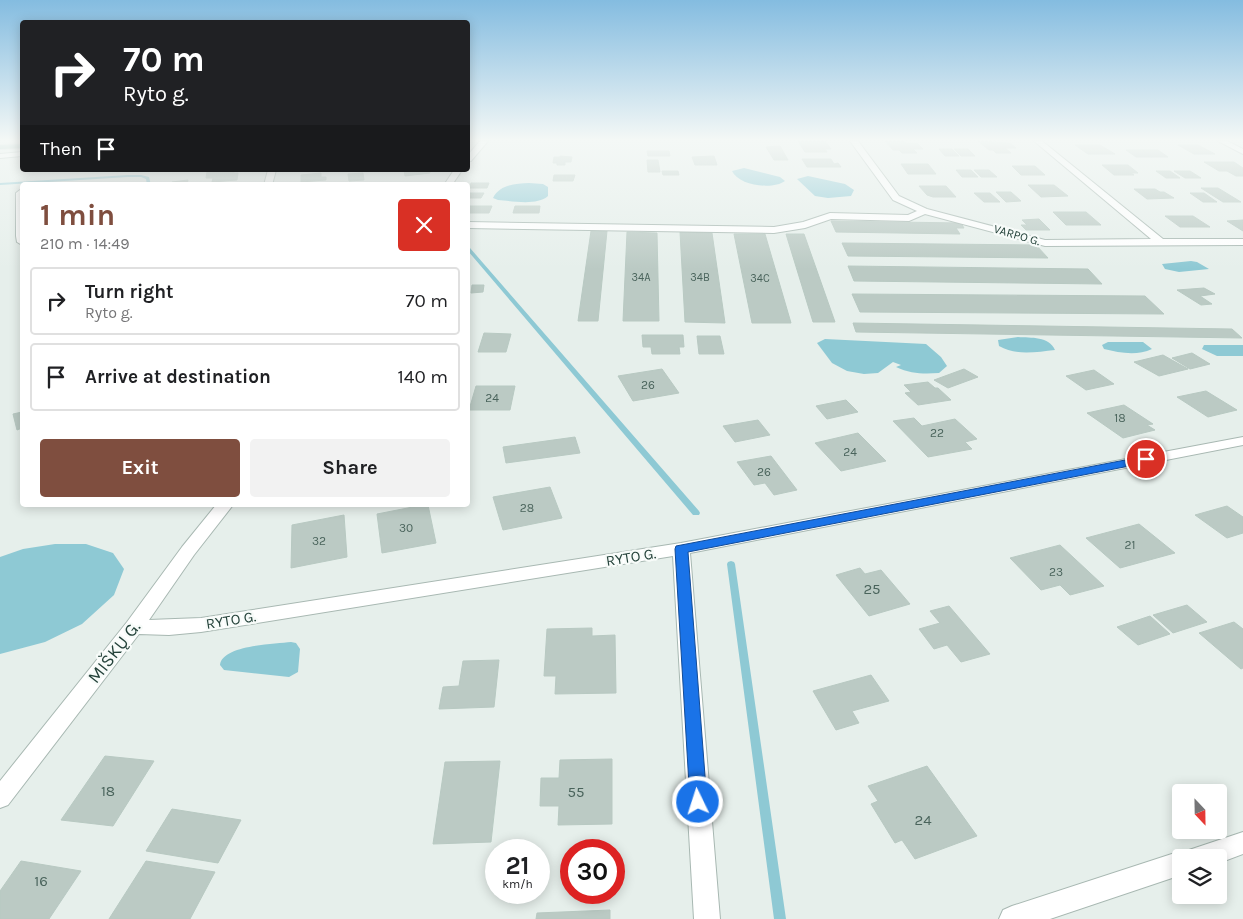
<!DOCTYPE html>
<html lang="en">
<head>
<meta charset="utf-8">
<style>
  :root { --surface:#fff; --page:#f2f2f2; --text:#202124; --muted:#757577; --line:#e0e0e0; --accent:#7f4e3f }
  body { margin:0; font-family:Karla,sans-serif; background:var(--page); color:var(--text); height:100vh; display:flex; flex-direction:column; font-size:19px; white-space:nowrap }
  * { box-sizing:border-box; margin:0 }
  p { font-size:16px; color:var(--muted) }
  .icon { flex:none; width:28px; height:28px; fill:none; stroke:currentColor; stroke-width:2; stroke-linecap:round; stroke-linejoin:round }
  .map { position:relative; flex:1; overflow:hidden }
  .side { position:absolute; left:20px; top:182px; width:450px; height:325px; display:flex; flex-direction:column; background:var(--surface); border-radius:5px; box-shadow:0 2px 12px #0003 }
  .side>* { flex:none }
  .top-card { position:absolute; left:20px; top:20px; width:450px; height:152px; border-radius:5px; box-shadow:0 2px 12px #0003; background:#202124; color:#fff; overflow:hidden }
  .needle { width:32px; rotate:158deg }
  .tools { position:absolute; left:1172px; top:784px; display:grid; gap:10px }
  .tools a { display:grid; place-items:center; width:55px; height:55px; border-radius:5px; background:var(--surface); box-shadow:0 2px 12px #0003; font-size:25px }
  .speed { position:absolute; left:485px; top:839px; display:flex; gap:10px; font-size:25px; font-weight:700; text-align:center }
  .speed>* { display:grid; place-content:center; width:65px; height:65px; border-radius:50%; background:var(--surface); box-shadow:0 2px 12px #0003; line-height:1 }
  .speed small { font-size:12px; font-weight:400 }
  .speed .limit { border:8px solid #d22; background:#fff; color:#111 }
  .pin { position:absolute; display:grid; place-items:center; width:42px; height:42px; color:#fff; margin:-21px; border:2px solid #fff; border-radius:50%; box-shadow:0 1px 5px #0007 }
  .me { position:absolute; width:55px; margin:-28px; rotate:356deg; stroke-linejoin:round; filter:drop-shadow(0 0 4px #0008) }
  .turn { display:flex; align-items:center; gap:18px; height:105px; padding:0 20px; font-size:22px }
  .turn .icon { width:65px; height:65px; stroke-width:2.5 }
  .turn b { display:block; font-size:35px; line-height:42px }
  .then { display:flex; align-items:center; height:48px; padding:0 20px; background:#0003; gap:10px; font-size:19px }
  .round { display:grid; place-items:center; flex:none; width:52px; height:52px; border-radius:5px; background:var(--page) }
  .headline { display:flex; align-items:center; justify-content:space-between; height:85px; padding:0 20px }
  h1 { font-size:30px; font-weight:700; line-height:38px; color:var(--accent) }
  .cta { display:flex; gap:10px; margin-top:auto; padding:10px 20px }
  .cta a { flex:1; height:58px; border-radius:5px; background:var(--accent); color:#fff; font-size:20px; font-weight:700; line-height:58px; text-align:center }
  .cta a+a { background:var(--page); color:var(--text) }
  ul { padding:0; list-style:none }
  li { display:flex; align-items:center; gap:15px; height:68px; margin:0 10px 8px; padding:0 10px; border:2px solid var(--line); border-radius:5px }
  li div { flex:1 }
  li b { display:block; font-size:19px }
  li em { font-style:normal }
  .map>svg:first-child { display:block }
  .water { fill:#8ec9d4 }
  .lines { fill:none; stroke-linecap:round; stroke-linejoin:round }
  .stream { fill:#8ec9d4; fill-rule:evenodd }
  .building { fill:#bbcac4; stroke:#b8c9c2 }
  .minor-casing { stroke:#a8b8b2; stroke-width:2 }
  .major-casing { stroke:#c2cac8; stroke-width:2 }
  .minor { fill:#fff; fill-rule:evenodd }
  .major { fill:#6aa596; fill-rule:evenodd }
  .route { fill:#1a73e8; stroke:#114b97 }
  .labels { text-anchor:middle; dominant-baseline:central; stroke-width:4.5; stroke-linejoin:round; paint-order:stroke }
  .far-number-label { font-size:11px; fill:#4a645c }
  .far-street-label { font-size:12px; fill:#24423a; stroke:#f7fbf9 }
  .number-label { font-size:12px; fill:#4a645c }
  .street-label { font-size:15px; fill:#24423a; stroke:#f7fbf9 }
  .near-number-label { font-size:15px; fill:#4a645c }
  .near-street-label { font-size:18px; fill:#24423a; stroke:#f7fbf9 }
</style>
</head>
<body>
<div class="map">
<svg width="1243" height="919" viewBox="0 0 1243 919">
  <rect width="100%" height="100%" fill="#e6efeb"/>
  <!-- water -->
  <path class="water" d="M744 168 780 177 785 181C773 190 739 186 732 171Z
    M808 176 845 184 854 190 851 196 828 198 815 196 797 179Z
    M529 183 543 184 548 187V196C537 206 512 201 498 200L493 198C500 184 516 184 529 183Z
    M1191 261 1197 262 1209 269 1179 272 1165 269 1162 264Z
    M1018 337C1031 338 1049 336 1055 350 1036 352 1016 356 999 346L998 340Z
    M825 339 926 344 941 357 947 366 939 373C924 374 911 374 896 367L901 365 893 362 878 373 864 374 847 371 832 363 817 343Z
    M1108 342H1143L1152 349C1137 356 1120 353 1104 349L1102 345Z
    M1204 345H1243V356H1217L1202 349Z
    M55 544H86L113 553 124 569 114 595 82 624 45 642 0 654V557L23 549Z
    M291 642 296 643 300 649 298 672 289 677 224 670 220 665C222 645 274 644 291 642Z"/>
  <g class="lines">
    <!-- stream -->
    <path class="stream" d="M128 175H141L149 177 151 185H147L146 179 141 177H128L0 185V183Z
      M468 248H470L699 511 700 513 699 515H693L468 251Z
      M731 561 734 562 735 564 786 919H774L727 564 728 562Z"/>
  </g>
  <!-- building -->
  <path class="building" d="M798 141H825L831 149H825L827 152H805Z
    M885 141H904L906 143H917L923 149H913L917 153H902L899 150H893Z
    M978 141 1010 143 1016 148H1005L1011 153H996L993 150H989Z
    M1075 145H1100L1115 154H1088Z
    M1178 145H1198L1215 154H1194Z
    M780 146 788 160H774L766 147Z
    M939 149H952L959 156H945Z
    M954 149H968L975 156H961Z
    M1126 150H1142L1152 157H1136Z
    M1142 150H1158L1168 157H1152Z
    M647 151H669L670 156H648Z
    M560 156 572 157 571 162H565V165H557V163H553L554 157H560Z
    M714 156 717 165H695L692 157Z
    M802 159H831L834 164 838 163 841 167H807Z
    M647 160H658L660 172H648Z
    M1204 162H1234L1243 168V176H1236L1227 171H1219Z
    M901 164H928L936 174H908Z
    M1102 165H1128L1138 173H1131L1134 175H1114Z
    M1012 166H1035L1045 175H1021Z
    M234 170V173H238L237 180 212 182 213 178H206L207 172Z
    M404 170H429L430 173 405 176Z
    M956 170H971L978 177H962Z
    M974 170H989L997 177H981Z
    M662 171H678L679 175H663Z
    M1156 171H1170L1180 178H1166Z
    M1174 171H1190L1201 178H1185Z
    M321 173V177H326V180L301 182V175Z
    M363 173 364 180 349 181 348 174Z
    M554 175H575L573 181H553Z
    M188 180 187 185H170L172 182Z
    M471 183H489L487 188H469Z
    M1028 185H1054L1068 196 1041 197Z
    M919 186H946L956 197H933L927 195Z
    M1201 188H1218L1241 202H1223Z
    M1134 189H1155L1160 192H1164L1174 198 1147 199Z
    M996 192H1011L1021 201 1006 202Z
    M468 193H484L481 198H468Z
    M974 193H990L1000 202H984Z
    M1190 193H1204L1217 202H1203Z
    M468 206H492L489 213H468Z
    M515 206H540L539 213H513Z
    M1053 212H1086L1101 225H1066Z
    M1165 216H1193L1210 227H1180Z
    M1039 219 1050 230H1026L1021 225H1027L1022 220Z
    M1243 220V231L1227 221Z
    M831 221 961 223 964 228H956L960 234 836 232Z
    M591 231H607L598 321H578Z
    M627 232 657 233 659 321H623Z
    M680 232 712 233 725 323 685 322Z
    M734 234H765L791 323H752Z
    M786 234H804L835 322H813Z
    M842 243 1036 245 1048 258 848 256Z
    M848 266 1088 269 1102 284 854 281Z
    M472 285H484L483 292 471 293Z
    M1204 288 1215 294 1200 296 1212 304 1201 305 1177 290Z
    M852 294 1145 296 1164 314 860 312Z
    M853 323 1232 329 1242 338 856 332Z
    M484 333 511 334 506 352H478Z
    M642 335H683L684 347H679L680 354H652L651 347H643Z
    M697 336H720L724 354H699Z
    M1192 353 1210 364 1190 369 1172 358Z
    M1163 355 1188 369 1159 376 1134 362Z
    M662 369 679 393 633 401 618 376Z
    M964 369 978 377 948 388 934 380Z
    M1094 370 1114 384 1086 390 1066 376Z
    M928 382 935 388H938L951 400 918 405 905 393 911 392 904 385Z
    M476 386H515L510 410H469Z
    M1206 391 1237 410 1208 417 1177 397Z
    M846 400 858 412 827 419 816 406Z
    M1124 405 1153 424 1147 425 1155 430 1123 438 1087 413Z
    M22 412V428L17 430 13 414Z
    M914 418 922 426 955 419 977 439 965 442 972 449 928 457 893 421Z
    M758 420 770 435 735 442 723 426Z
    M858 433 886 461 841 471 815 443Z
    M575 437 580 453 506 463 503 447Z
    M771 456 797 490 774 495 765 483 754 485 737 462Z
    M550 487 562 518 503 530 493 497Z
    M423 505H428L436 543 382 553 377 514Z
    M1227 506 1243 517V533L1227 538 1195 515Z
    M344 515 347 557 291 568 292 525Z
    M1139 524 1175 553 1120 568 1086 538Z
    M1060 545 1104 586 1070 595 1060 585 1041 590 1010 558Z
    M860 568 865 574 881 570 910 604 869 616 836 575Z
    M1187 605 1207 622 1173 633 1153 615Z
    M949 606 990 654 961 662 947 645 934 649 919 629 940 623 930 611Z
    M1150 616 1170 634 1138 645 1117 627Z
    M1234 622 1243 629V668L1241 669 1199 633Z
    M592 628V636L615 635 616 693 555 694 556 676H544L547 629Z
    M499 660 494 707 439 709 443 687 459 686 463 661Z
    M871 675 889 701 852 711 859 723 836 730 813 691Z
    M105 756 154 761 113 826 61 820Z
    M612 759V824L558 825 559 806H540L541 778H559L560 760Z
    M500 761 491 842 433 844 445 762Z
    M927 766 977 836 915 859 902 840 895 843 871 804 878 801 868 786Z
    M172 809 241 820 218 863 146 851Z
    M21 861 81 871 49 919H0V891Z
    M146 861 215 872 190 919H109Z
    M610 910V919H536L537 913Z"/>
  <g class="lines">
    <!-- minor casing -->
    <g class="minor-casing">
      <path id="minor" d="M480 141H488L471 161H468V155Z
        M850 141H858L899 196 927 209 1045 240 1151 239 1034 141H1042L1163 239H1243V245L1045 246 925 214 909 221 831 219 805 228 774 233 468 228V222L774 227 803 222 830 213 908 215 917 211 893 200Z
        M1218 141H1227L1243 149V154Z
        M22 152V156L0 158V154Z
        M268 170H276L272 185H264Z
        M454 170H462L452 185H444Z
        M20 190 22 191V245L17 242 16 236V193Z
        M1243 437V445L690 553 720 919H694L673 556 201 632 169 635 139 634 8 805 0 808V781L127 622 182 547 216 505H233L194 555 149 620 201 618 681 543Z
        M1243 832V854L1219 863V858H1181V875L1050 919H999L1003 910 1012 906 1181 851 1188 854 1189 850Z"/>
    </g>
    <!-- major casing -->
    <g class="major-casing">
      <path id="major" d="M22 144V148L0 149V145Z"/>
    </g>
    <!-- minor -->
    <use href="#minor" class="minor"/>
    <!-- major -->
    <use href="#major" class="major"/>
  </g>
  <!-- sky -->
  <linearGradient id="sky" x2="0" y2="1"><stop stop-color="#84bce0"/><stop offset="0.52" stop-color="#f4f8f6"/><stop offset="1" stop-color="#f4f8f6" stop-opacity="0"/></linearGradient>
  <rect width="1243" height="269" fill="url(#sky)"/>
  <!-- route -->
  <path class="route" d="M1146 456 1152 459 1150 462 688 552 707 802 705 808 698 810 692 808 690 802 675 549 676 546Z"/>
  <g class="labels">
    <!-- far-number labels -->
    <g class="far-number-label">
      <text x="641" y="277">34A</text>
      <text x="700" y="277">34B</text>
      <text x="760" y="278">34C</text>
    </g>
    <!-- far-street labels -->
    <g class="far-street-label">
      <text transform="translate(1017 235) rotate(16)">VARPO G.</text>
    </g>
    <!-- number labels -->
    <g class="number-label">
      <text x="648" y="385">26</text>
      <text x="492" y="398">24</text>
      <text x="1120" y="418">18</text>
      <text x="937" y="433">22</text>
      <text x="850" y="452">24</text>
      <text x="764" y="472">26</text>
      <text x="527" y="508">28</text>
      <text x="406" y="528">30</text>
      <text x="319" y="541">32</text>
      <text x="1130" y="545">21</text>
      <text x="1056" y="572">23</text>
    </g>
    <!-- street labels -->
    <g class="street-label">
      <text transform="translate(631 557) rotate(-9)">RYTO G.</text>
      <text transform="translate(231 620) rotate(-9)">RYTO G.</text>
    </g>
    <!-- near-number labels -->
    <g class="near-number-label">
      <text x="872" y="589">25</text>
      <text x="108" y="791">18</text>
      <text x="576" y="792">55</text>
      <text x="923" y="820">24</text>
      <text x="41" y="881">16</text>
    </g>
    <!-- near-street labels -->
    <g class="near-street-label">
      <text transform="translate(114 652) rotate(-52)">MIŠKŲ G.</text>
    </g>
  </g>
</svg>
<div class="tools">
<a><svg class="needle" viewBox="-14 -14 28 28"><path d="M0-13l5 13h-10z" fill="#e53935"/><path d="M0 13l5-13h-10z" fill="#757577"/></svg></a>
<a><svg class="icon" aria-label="layers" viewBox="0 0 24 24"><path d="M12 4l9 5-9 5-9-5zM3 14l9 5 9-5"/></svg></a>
</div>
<div class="speed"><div>21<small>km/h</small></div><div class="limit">30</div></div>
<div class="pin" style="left:1146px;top:459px;background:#d93025"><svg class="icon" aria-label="arrive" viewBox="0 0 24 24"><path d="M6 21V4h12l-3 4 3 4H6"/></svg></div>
<svg class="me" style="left:698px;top:802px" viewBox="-20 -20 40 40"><circle r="17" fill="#1a73e8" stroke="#fff" stroke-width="3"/><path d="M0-11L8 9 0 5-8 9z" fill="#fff"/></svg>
<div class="top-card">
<div class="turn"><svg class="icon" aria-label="right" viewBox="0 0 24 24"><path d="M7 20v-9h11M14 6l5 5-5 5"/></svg><div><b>70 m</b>Ryto g.</div></div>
<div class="then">Then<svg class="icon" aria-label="arrive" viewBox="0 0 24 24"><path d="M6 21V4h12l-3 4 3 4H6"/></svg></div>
</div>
<section class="side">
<div class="headline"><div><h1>1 min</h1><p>210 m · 14:49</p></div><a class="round" style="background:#d93025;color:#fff"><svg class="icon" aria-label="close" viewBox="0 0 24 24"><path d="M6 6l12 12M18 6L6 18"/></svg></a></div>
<ul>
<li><svg class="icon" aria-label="right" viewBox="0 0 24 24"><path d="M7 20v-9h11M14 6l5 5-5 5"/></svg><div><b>Turn right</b><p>Ryto g.</p></div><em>70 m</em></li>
<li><svg class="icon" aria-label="arrive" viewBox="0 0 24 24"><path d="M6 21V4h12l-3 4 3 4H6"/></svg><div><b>Arrive at destination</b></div><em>140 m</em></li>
</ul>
<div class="cta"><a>Exit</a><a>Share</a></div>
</section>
</div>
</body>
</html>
